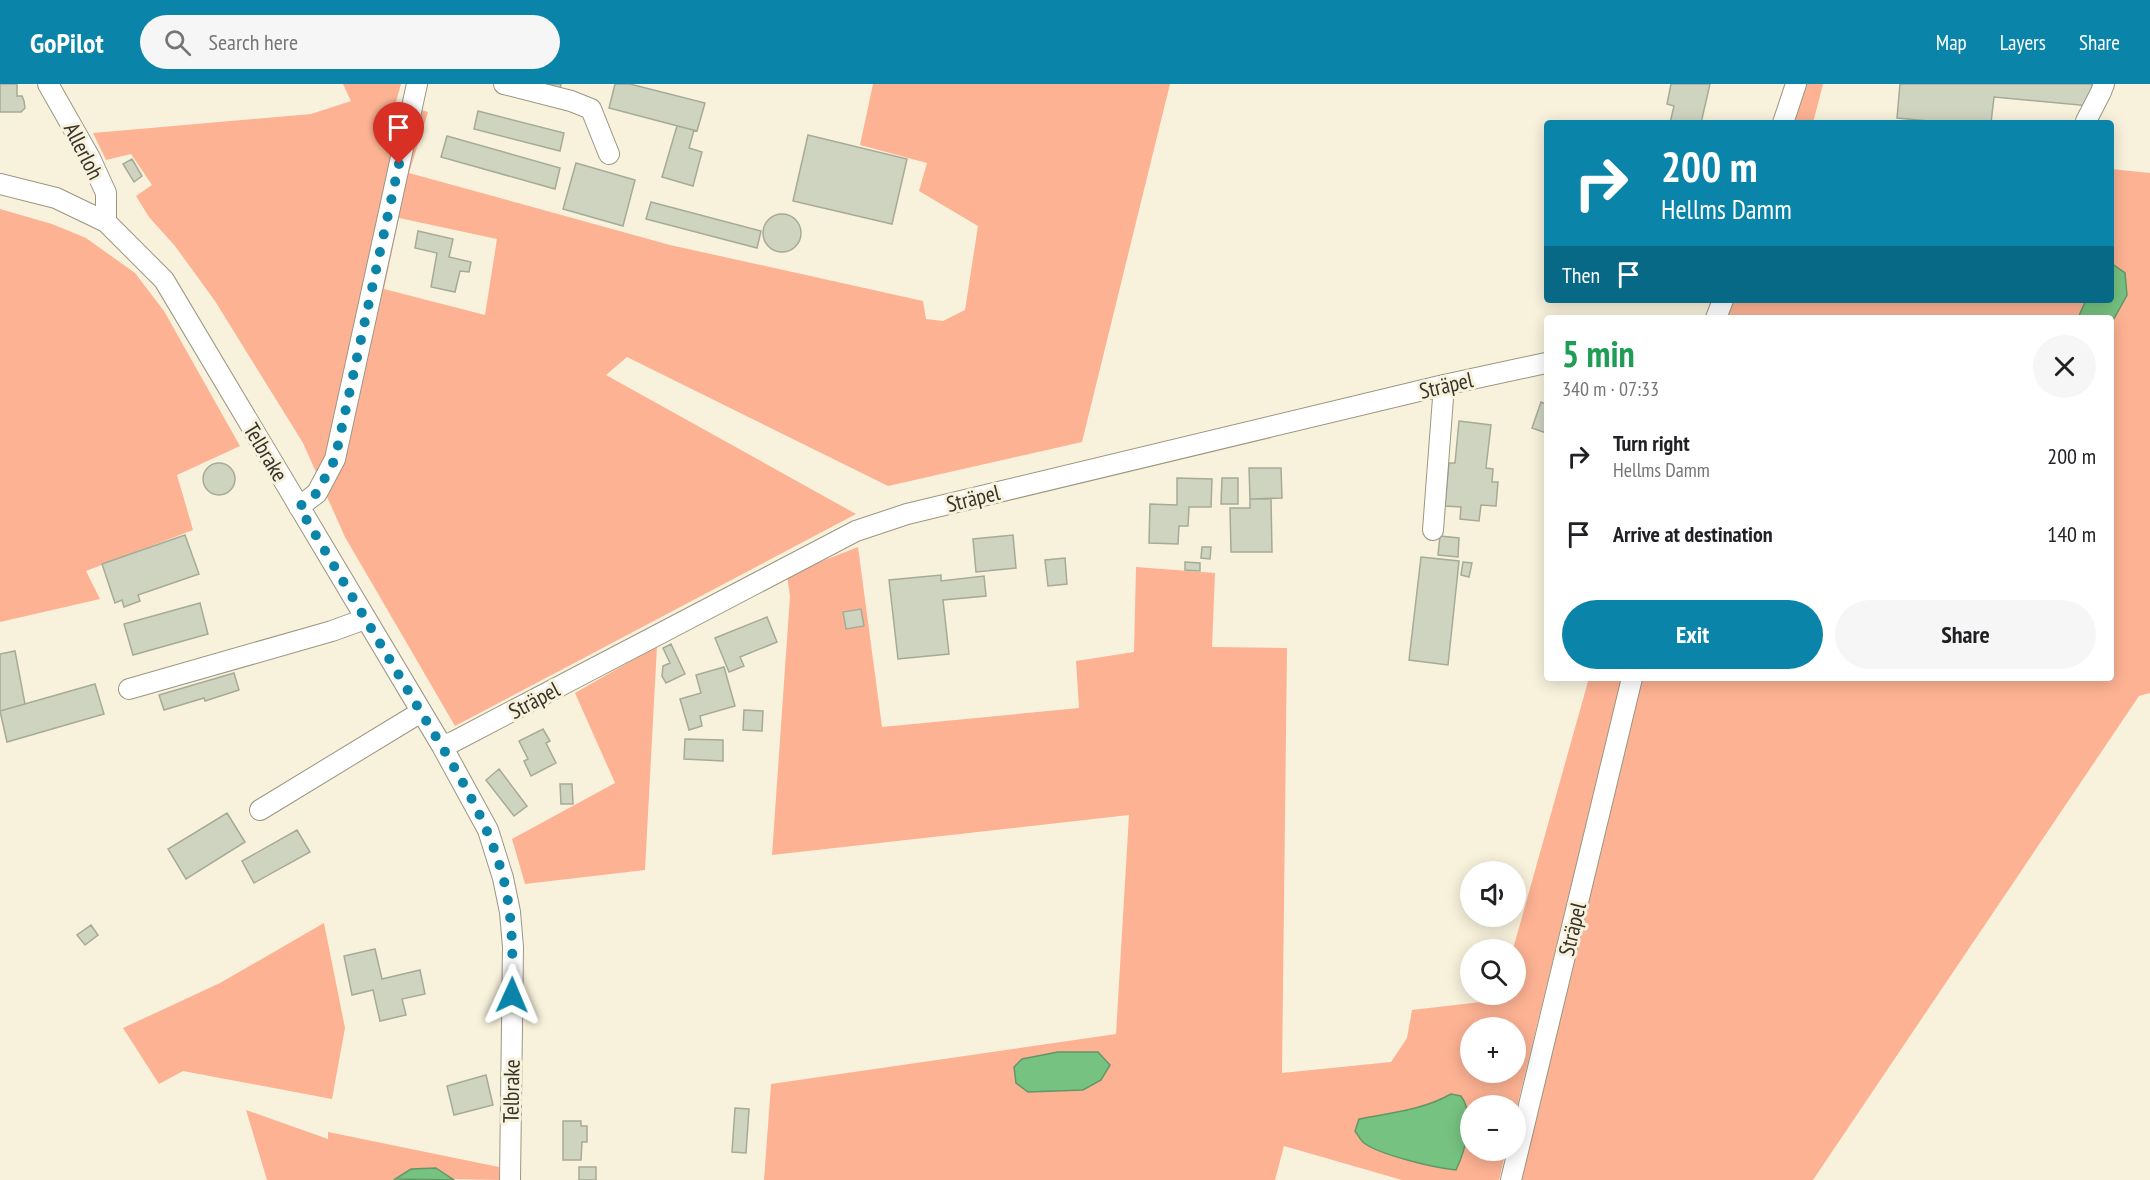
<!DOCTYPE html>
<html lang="en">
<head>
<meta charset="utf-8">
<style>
  :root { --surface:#fff; --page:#f6f6f6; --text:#202124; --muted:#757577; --accent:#0a84a9 }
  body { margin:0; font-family:"PT Sans Narrow",sans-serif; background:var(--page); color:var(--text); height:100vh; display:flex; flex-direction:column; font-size:22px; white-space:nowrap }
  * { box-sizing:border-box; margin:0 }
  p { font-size:20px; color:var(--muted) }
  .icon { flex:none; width:33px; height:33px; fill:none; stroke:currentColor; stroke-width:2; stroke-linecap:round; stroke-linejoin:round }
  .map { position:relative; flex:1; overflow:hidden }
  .sheet { position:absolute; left:1544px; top:231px; width:570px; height:366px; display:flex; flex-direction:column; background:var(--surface); border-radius:6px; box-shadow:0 3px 15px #0003 }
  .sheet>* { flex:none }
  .hud { position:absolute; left:1544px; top:36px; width:570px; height:183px; border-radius:6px; box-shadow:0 3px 15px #0003; background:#0a84a9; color:#fff; overflow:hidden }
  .fabs { position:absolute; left:1460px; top:777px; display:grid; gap:12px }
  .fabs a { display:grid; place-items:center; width:66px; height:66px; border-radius:50%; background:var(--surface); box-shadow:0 3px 15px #0003; font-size:30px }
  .pin { position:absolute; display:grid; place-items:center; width:51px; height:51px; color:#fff; margin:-62px -26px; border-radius:50% 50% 50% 0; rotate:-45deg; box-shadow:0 0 6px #0007 }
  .pin .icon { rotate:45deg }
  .me { position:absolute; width:66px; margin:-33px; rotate:1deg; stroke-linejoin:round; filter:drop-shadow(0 0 4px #0008) }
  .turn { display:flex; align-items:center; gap:21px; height:126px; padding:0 18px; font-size:27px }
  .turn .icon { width:78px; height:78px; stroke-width:2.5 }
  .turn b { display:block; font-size:42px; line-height:51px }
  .then { display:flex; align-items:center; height:57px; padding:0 18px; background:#0003; gap:12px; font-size:22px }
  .round { display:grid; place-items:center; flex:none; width:63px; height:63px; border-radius:32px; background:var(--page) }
  .head { display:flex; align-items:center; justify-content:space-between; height:102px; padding:0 18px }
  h1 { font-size:36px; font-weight:700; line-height:45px; color:#1e9e55 }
  .action { display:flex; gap:12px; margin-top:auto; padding:12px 18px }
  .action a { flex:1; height:69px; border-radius:36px; background:var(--accent); color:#fff; font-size:24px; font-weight:700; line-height:69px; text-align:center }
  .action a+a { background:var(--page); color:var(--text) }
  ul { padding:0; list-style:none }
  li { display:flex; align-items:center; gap:18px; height:78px; padding:0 18px }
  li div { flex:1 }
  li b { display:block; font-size:22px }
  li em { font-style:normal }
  header { display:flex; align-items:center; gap:36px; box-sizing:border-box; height:84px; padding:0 30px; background:var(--accent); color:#fff }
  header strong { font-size:28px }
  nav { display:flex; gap:33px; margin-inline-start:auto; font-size:21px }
  .search { width:420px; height:54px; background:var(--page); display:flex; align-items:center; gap:15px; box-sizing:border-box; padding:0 21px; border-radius:33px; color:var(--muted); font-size:22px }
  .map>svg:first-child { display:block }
  .green { fill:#fdb293; fill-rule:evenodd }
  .water { fill:#76c281; stroke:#629767; stroke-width:1.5 }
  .building { fill:#ced4c0; stroke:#a5ab97; stroke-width:1.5 }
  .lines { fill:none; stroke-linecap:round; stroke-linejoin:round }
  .minor-casing { stroke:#9b9682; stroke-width:22 }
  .minor { stroke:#fff; stroke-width:20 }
  .route { stroke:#0a84a9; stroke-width:10; stroke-dasharray:0 18 }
  .labels { text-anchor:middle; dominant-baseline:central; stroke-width:6; stroke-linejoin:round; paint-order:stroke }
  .street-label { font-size:22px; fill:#35332b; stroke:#f8f2dc }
</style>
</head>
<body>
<header>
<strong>GoPilot</strong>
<div class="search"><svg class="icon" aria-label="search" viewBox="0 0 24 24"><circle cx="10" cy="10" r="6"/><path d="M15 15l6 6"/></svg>Search here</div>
<nav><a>Map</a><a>Layers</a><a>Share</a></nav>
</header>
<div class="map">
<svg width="2150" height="1096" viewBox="0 0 2150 1096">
  <rect width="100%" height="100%" fill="#f8f2dc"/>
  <!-- green -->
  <path class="green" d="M343 0H401L396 18 428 28 409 89 670 161 923 217 926 235 943 237 965 226 978 142 919 107 927 79 860 61 873 0H1170L1082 358 888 402 627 273 606 291 856 430 455 642 345 453 303 359 215 217 175 162 149 133 136 112 152 101 131 70 106 76 93 49 311 30 351 17ZM399 134 497 155 485 231 384 205Z
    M1801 0H1823L1813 39H1789Z
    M2111 85 2150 89V609L2139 612 1813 1096H1520L1638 594H2110V240L2127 211 2111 179Z
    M0 125 52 140 86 154 135 189 164 227 240 362 177 391 193 446 86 487 100 515 0 538Z
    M1731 216H2086L2078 234H1725Z
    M858 463 882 643 1079 624 1076 577 1134 568 1136 483 1215 489 1212 563 1287 564 1282 989 1391 978 1407 954 1412 926 1498 916 1500 911 1515 910V866L1513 865 1589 594H1622L1515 1031V1022H1470V1066L1506 1067 1499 1096H1402L1284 1062 1275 1096H764L771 1000 1116 950 1129 731 772 771 790 512 787 491ZM1470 944H1515V988H1470ZM1014 983 1083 1006H1057ZM1451 1010 1407 1074 1380 1067 1399 1028 1435 1019Z
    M657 562 645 786 525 800 512 755 615 699 575 609Z
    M324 839 345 944 332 1015 183 987 159 1000 123 944 220 899Z
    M246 1026 328 1055V1048L499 1083V1096L395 1094V1096H267Z"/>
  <!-- water -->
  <path class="water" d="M2111 179 2125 189 2127 211 2111 240 2110 234H2078L2086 216H2110Z
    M1058 968H1098L1110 981 1101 996 1083 1006 1028 1008 1016 999 1014 983 1022 975Z
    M1451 1010 1461 1012C1475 1031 1466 1065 1456 1086 1435 1084 1380 1071 1364 1059 1360 1056 1358 1051 1355 1047L1359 1035C1390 1029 1423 1026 1451 1010Z
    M436 1084 454 1096 395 1095 411 1085Z"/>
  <!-- building -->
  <path class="building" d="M0 0H17V12H22L24 17 25 24 21 28H0Z
    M546 0H561L560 5Z
    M615 0H630L705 19 697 47 609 24Z
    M1671 0H1710L1701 39H1670L1674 22 1667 20Z
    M1900 0H2092L2090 22 1994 13 1991 39H1950L1897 34Z
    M478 27 564 49 560 67 474 45Z
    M677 42 694 46 689 64 702 68 693 102 662 93Z
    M808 51 907 75 892 140 793 117Z
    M447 52 560 84 555 105 441 73Z
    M132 75 142 92 134 98 123 80Z
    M576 79 635 96 623 142 563 125Z
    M651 118 761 147 757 164 646 135Z
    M763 149a19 19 0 1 1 38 0a19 19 0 1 1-38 0Z
    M418 147 453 155 449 173 471 178 469 188 460 187 455 208 431 203 437 169 415 164Z
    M1541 318 1546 320V349L1532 344Z
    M1459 337 1491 341 1486 384 1493 385 1492 398H1498L1496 422 1481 421 1479 437 1460 435 1461 423 1445 422 1449 379H1455Z
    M203 395a16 16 0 1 1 32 0a16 16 0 1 1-32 0Z
    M1249 384H1281L1282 414 1250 415Z
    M1177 394 1212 395 1211 423H1189L1188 442H1179L1178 460 1149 459 1150 420 1177 421Z
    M1222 394H1238V420H1221Z
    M1250 415H1271L1272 468H1231L1230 424H1250Z
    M185 451 199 490 138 511 140 517 124 523 122 516 115 519 102 480Z
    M1013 451 1016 484 976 488 973 455Z
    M1440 452 1459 454 1458 473 1438 471Z
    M1202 463H1211L1210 475 1201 474Z
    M1421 473 1459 477 1448 581 1409 576Z
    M1065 474 1067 500 1048 502 1045 476Z
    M1185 478 1200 479V487L1185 486Z
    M1463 478 1472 479 1469 493 1461 491Z
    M941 491V497L984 492 986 512 943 516 949 570 898 575 889 496Z
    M200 519 208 550 133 571 124 540Z
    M861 525 864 542 846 545 843 528Z
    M767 533 777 558 740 573 744 582 729 588 715 554Z
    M671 560 685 590 666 599 662 592 663 582 670 579 663 564Z
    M15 567 25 620 0 627V570Z
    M724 583 735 622 700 632 702 642 689 646 680 615 701 609 696 591Z
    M234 589 239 606 205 617 204 614 164 626 159 611Z
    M95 600 104 630 7 658 0 627Z
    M744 626 763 627 762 647 743 646Z
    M543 645 550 657 546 659 556 679 531 692 524 677 528 675 519 657Z
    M685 655 723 656V677L684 675Z
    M499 685 527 722 514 732 486 696Z
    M560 700H572L573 720H561Z
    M227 729 245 758 186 795 168 765Z
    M297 746 310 768 254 799 242 777Z
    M91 841 98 851 85 861 77 851Z
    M375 865 382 895 420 886 425 910 402 915 406 931 380 937 373 906 352 911 344 872Z
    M486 991 493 1021 454 1031 447 1002Z
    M735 1024 749 1025 746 1069 732 1068Z
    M563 1037H581V1042H587V1058H582L581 1076H563Z
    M579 1083H596V1096H579Z"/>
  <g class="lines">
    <!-- minor casing -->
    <g class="minor-casing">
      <path id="minor" d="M48 0 90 74 106 109V138
        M504 0 571 17 591 25 609 70
        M2086 37 2101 8 2104 0
        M1783 39 1796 0
        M0 100 56 114 106 138 164 196 442 662 488 746 503 794 510 828 513 863 510 1096
        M1716 234 1723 216
        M299 423 317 409 335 375 417 0
        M1433 446 1444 301
        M129 605 332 547 365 535
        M442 662 453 658 856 447 907 430 1444 301 1546 279
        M260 726 421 628
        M1511 1096 1632 594"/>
    </g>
    <!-- minor -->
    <use href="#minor" class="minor"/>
  </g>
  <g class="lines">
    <!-- route -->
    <path class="route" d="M399 80 335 375 317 409 299 423C337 487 375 551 413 615 447 672 486 729 503 793 513 832 513 872 512 911"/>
  </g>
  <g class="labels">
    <!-- street labels -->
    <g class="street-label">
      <text transform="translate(84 67) rotate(63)">Allerloh</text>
      <text transform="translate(1446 301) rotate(-13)">Sträpel</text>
      <text transform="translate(266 368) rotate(59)">Telbrake</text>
      <text transform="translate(973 414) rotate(-14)">Sträpel</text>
      <text transform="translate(534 616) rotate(-28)">Sträpel</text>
      <text transform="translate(1572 845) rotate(-76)">Sträpel</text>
      <text transform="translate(511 1007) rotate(-89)">Telbrake</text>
    </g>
  </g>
</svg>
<div class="fabs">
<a><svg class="icon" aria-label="sound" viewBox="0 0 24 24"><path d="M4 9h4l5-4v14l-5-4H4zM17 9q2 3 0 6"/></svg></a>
<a><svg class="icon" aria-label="search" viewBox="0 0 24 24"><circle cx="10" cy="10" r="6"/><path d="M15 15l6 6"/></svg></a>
<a>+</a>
<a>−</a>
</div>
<div class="pin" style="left:399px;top:80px;background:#d93025"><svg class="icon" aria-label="arrive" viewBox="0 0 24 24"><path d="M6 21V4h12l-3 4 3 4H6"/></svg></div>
<svg class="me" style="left:512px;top:911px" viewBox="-20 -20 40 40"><path d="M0-17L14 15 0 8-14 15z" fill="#0a84a9" stroke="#fff" stroke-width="4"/></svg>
<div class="hud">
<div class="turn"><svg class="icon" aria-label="right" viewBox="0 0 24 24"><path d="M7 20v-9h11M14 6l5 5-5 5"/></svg><div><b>200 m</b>Hellms Damm</div></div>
<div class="then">Then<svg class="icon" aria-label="arrive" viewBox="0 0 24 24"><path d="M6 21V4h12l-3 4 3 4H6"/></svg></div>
</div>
<section class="sheet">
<div class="head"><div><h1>5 min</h1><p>340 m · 07:33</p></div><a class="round"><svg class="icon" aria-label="close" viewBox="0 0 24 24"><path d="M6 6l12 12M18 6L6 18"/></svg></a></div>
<ul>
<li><svg class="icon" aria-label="right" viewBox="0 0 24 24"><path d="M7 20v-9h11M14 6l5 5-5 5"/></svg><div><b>Turn right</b><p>Hellms Damm</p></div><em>200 m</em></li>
<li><svg class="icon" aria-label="arrive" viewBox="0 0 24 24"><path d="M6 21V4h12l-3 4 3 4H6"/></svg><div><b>Arrive at destination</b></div><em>140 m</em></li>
</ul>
<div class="action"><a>Exit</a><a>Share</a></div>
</section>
</div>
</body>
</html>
